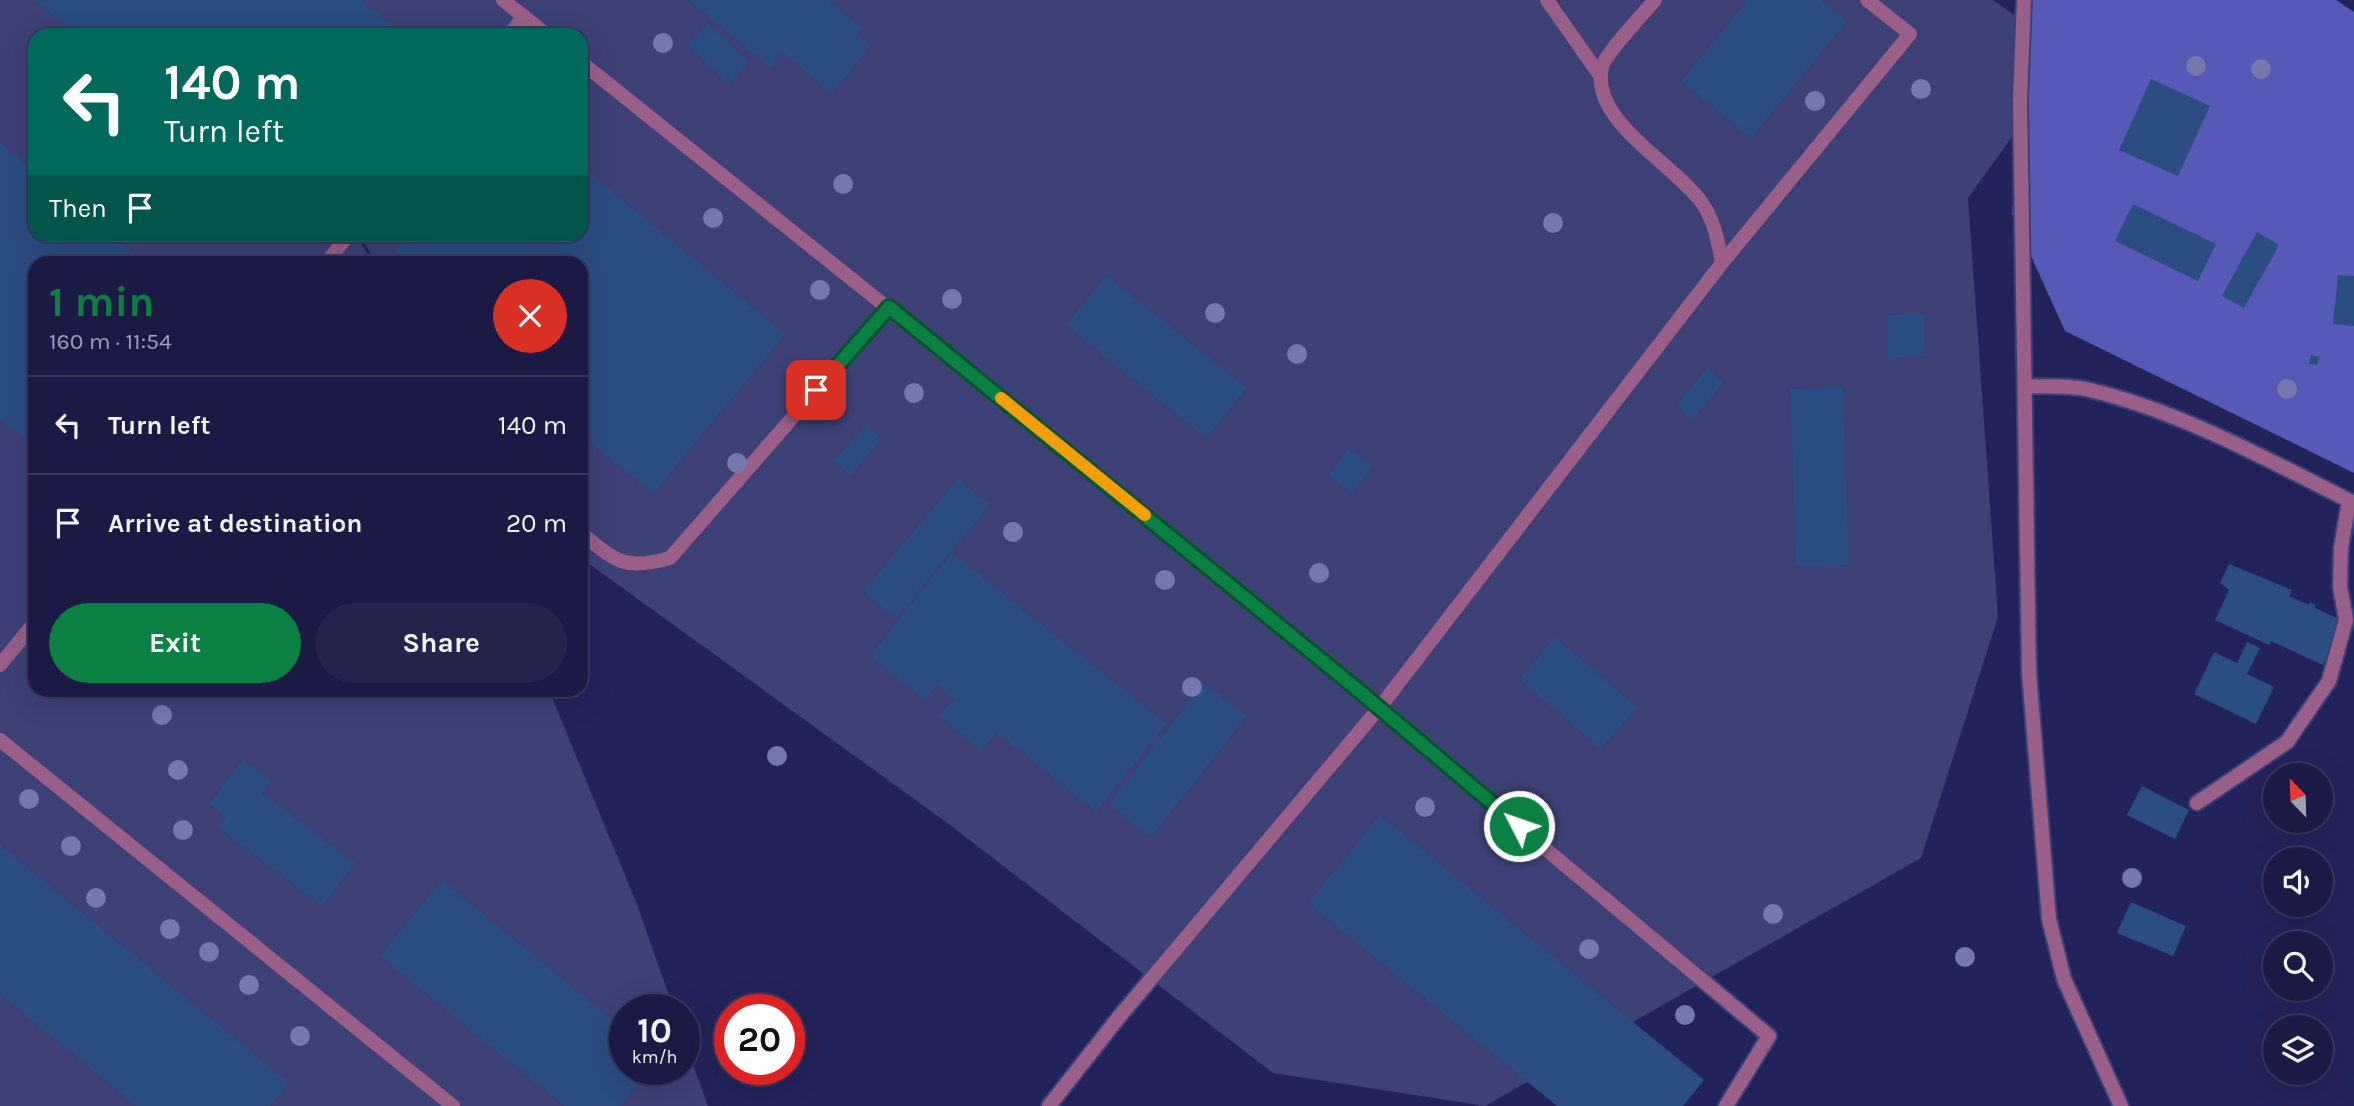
<!DOCTYPE html>
<html lang="en">
<head>
<meta charset="utf-8">
<style>
  :root { --surface:#1a1a44; --page:#23234b; --text:#f1f3f6; --muted:#9fa1b2; --line:#38385d; --accent:#0b8043 }
  body { margin:0; font-family:Karla,sans-serif; background:var(--page); color:var(--text); height:100vh; display:flex; flex-direction:column; font-size:26px; white-space:nowrap }
  * { box-sizing:border-box; margin:0 }
  p { font-size:23px; color:var(--muted) }
  .icon { flex:none; width:38px; height:38px; fill:none; stroke:currentColor; stroke-width:2; stroke-linecap:round; stroke-linejoin:round }
  .map { position:relative; flex:1; overflow:hidden }
  .panel { position:absolute; left:28px; top:256px; width:560px; height:441px; display:flex; flex-direction:column; background:var(--surface); border-radius:21px; box-shadow:0 7px 28px #0002,0 0 0 2px var(--line) }
  .panel>* { flex:none }
  .banner { position:absolute; left:28px; top:28px; width:560px; height:214px; border-radius:21px; box-shadow:0 7px 28px #0002,0 0 0 2px var(--line); background:#00695c; color:#fff; overflow:hidden }
  .needle { width:46px; rotate:337deg }
  .buttons { position:absolute; left:2263px; top:763px; display:grid; gap:14px }
  .buttons a { display:grid; place-items:center; width:70px; height:70px; border-radius:50%; background:var(--surface); box-shadow:0 7px 28px #0002,0 0 0 2px var(--line); font-size:35px }
  .speed { position:absolute; left:609px; top:994px; display:flex; gap:14px; font-size:35px; font-weight:700; text-align:center }
  .speed>* { display:grid; place-content:center; width:91px; height:91px; border-radius:50%; background:var(--surface); box-shadow:0 7px 28px #0002,0 0 0 2px var(--line); line-height:1 }
  .speed small { font-size:18px; font-weight:400 }
  .speed .limit { border:10px solid #d22; background:#fff; color:#111 }
  .pin { position:absolute; display:grid; place-items:center; width:60px; height:60px; color:#fff; margin:-30px; border-radius:14px; box-shadow:0 4px 10px #0006 }
  .me { position:absolute; width:77px; margin:-38px; rotate:311deg; stroke-linejoin:round; filter:drop-shadow(0 0 5px #0008) }
  .turn { display:flex; align-items:center; gap:24px; height:147px; padding:0 21px; font-size:32px }
  .turn .icon { width:91px; height:91px; stroke-width:2.5 }
  .turn b { display:block; font-size:49px; line-height:60px }
  .then { display:flex; align-items:center; height:66px; padding:0 21px; background:#0003; gap:14px; font-size:26px }
  .round { display:grid; place-items:center; flex:none; width:74px; height:74px; border-radius:37px; background:var(--page) }
  .head { display:flex; align-items:center; justify-content:space-between; height:119px; padding:0 21px }
  h1 { font-size:42px; font-weight:700; line-height:52px; color:var(--accent) }
  .action { display:flex; gap:14px; margin-top:auto; padding:14px 21px }
  .action a { flex:1; height:80px; border-radius:42px; background:var(--accent); color:#fff; font-size:28px; font-weight:700; line-height:80px; text-align:center }
  .action a+a { background:var(--page); color:var(--text) }
  ul { padding:0; list-style:none }
  li { display:flex; align-items:center; gap:21px; height:98px; padding:0 21px; border-top:2px solid var(--line) }
  li div { flex:1 }
  li b { display:block; font-size:26px }
  li em { font-style:normal }
  .map>svg:first-child { display:block }
  .green { fill:#3d4176 }
  .forest { fill:#5659b7 }
  .building { fill:#2a4d82 }
  .lines { fill:none; stroke-linecap:round; stroke-linejoin:round }
  .service-casing { stroke:#3f4075; stroke-width:18 }
  .minor-casing { stroke:#3f4075; stroke-width:18 }
  .service { stroke:#995f87; stroke-width:14 }
  .minor { stroke:#995f87; stroke-width:14 }
  .tree { fill:#7478ad }
  .route-casing { stroke:#07532c; stroke-width:18 }
  .route { stroke:#0b8043; stroke-width:12 }
  .slow { stroke:#f59e0b; stroke-width:12 }
</style>
</head>
<body>
<div class="map">
<svg width="2354" height="1106" viewBox="0 0 2354 1106">
  <rect width="100%" height="100%" fill="#23235b"/>
  <!-- green -->
  <path class="green" d="M0 0H222L242 35H35V234L356 235 372 262H35V690H549L638 907 674 1010H625V1069H684V1039L708 1106H0Z
    M233 0H1993L2071 55 1968 198 1998 617 1921 858 1485 1106 1273 1073 946 822 581 558V262H376L360 235 581 234V35H251Z"/>
  <!-- forest -->
  <path class="forest" d="M2033 0H2336L2354 12V473L2065 331 2012 214Z"/>
  <!-- building -->
  <path class="building" d="M34 0H361L391 25 382 35H80Z
    M688 0H828L861 27 856 33 871 45 832 93 782 52 770 67Z
    M1748 0H1821L1847 21 1751 138 1681 81Z
    M708 23 749 62 729 84 687 44Z
    M2151 79 2210 106 2178 176 2119 150Z
    M0 143 35 172V234H111L145 262H35V447L0 419Z
    M581 166 785 334 653 494 581 434V262H387L410 234H581Z
    M2133 204 2216 244 2198 281 2115 241Z
    M2257 232 2279 245 2244 308 2222 296Z
    M1106 275 1247 388 1206 438 1066 325Z
    M2338 275 2354 276V326L2333 324Z
    M1924 314 1925 356 1888 358 1887 315Z
    M2311 355 2319 357 2317 365 2309 364Z
    M1707 368 1724 382 1692 420 1676 406Z
    M1843 387 1849 565 1796 567 1790 389Z
    M866 425 882 439 850 475 834 461Z
    M1348 449 1373 466 1352 494 1328 476Z
    M958 479 990 505 895 619 863 591Z
    M952 553 1167 724 1096 812 996 732 982 750 939 716 954 699 937 685 925 700 870 656Z
    M2229 564 2292 590 2289 596 2309 605 2310 602 2316 605 2315 608 2343 621 2323 665 2271 641 2269 645 2215 620 2229 590 2220 583Z
    M1555 637 1637 707 1601 749 1519 679Z
    M2247 642 2260 648 2247 674 2274 687 2256 724 2194 694 2214 652 2237 663Z
    M1204 683 1247 716 1151 837 1109 804Z
    M243 759 272 781 262 793 355 863 322 906 218 828 226 818 209 804Z
    M2142 786 2189 810 2175 839 2127 815Z
    M1380 815 1704 1080 1683 1106H1557L1308 903Z
    M0 845 289 1083 270 1106H136L0 994Z
    M442 880 625 1030V1069H650L620 1106H564L380 956Z
    M2131 902 2186 926 2173 956 2117 933Z"/>
  <g class="lines">
    <!-- service casing -->
    <g class="service-casing">
      <path id="service" d="M503 0 547 35
        M1547 0 1601 77
        M1655 0C1644 13 1605 54 1602 67 1589 121 1675 164 1702 203 1715 222 1718 242 1722 263
        M509 35 524 16
        M581 62 1167 532 1769 1036 1726 1106
        M327 262 349 234
        M581 533C616 561 623 571 670 558L889 307
        M0 665 35 622
        M0 740 453 1106
        M1049 1106 1119 1017 1380 707 1722 263 1910 34 1867 0"/>
    </g>
    <!-- minor casing -->
    <g class="minor-casing">
      <path id="minor" d="M2024 0 2020 100 2029 672 2049 919 2064 979 2121 1106
        M2026 386C2046 387 2070 385 2090 390 2182 412 2270 461 2354 503
        M2197 803 2287 742 2329 681 2346 620 2340 586 2341 548 2349 501"/>
    </g>
    <!-- service -->
    <use href="#service" class="service"/>
    <!-- minor -->
    <use href="#minor" class="minor"/>
  </g>
  <!-- trees -->
  <g class="tree">
    <circle cx="663" cy="43" r="10"/>
    <circle cx="2196" cy="66" r="10"/>
    <circle cx="2261" cy="69" r="10"/>
    <circle cx="1921" cy="89" r="10"/>
    <circle cx="1815" cy="101" r="10"/>
    <circle cx="843" cy="184" r="10"/>
    <circle cx="713" cy="218" r="10"/>
    <circle cx="1553" cy="223" r="10"/>
    <circle cx="820" cy="290" r="10"/>
    <circle cx="952" cy="299" r="10"/>
    <circle cx="1215" cy="313" r="10"/>
    <circle cx="1297" cy="354" r="10"/>
    <circle cx="803" cy="386" r="10"/>
    <circle cx="2287" cy="389" r="10"/>
    <circle cx="914" cy="393" r="10"/>
    <circle cx="737" cy="463" r="10"/>
    <circle cx="1013" cy="532" r="10"/>
    <circle cx="1319" cy="573" r="10"/>
    <circle cx="1165" cy="580" r="10"/>
    <circle cx="1192" cy="687" r="10"/>
    <circle cx="162" cy="715" r="10"/>
    <circle cx="777" cy="756" r="10"/>
    <circle cx="178" cy="770" r="10"/>
    <circle cx="29" cy="799" r="10"/>
    <circle cx="1425" cy="807" r="10"/>
    <circle cx="183" cy="830" r="10"/>
    <circle cx="71" cy="846" r="10"/>
    <circle cx="2132" cy="878" r="10"/>
    <circle cx="96" cy="898" r="10"/>
    <circle cx="1773" cy="914" r="10"/>
    <circle cx="170" cy="929" r="10"/>
    <circle cx="1589" cy="949" r="10"/>
    <circle cx="209" cy="952" r="10"/>
    <circle cx="1965" cy="957" r="10"/>
    <circle cx="249" cy="985" r="10"/>
    <circle cx="1685" cy="1015" r="10"/>
    <circle cx="300" cy="1036" r="10"/>
  </g>
  <g class="lines">
    <!-- route casing -->
    <g class="route-casing">
      <path id="route" d="M816 390 889 307 1358 690 1519 826"/>
    </g>
    <!-- route -->
    <use href="#route" class="route"/>
    <!-- slow -->
    <path class="slow" d="M1001 398 1145 515"/>
  </g>
</svg>
<div class="buttons">
<a><svg class="needle" viewBox="-14 -14 28 28"><path d="M0-13l5 13h-10z" fill="#e53935"/><path d="M0 13l5-13h-10z" fill="#9fa1b2"/></svg></a>
<a><svg class="icon" aria-label="sound" viewBox="0 0 24 24"><path d="M4 9h4l5-4v14l-5-4H4zM17 9q2 3 0 6"/></svg></a>
<a><svg class="icon" aria-label="search" viewBox="0 0 24 24"><circle cx="10" cy="10" r="6"/><path d="M15 15l6 6"/></svg></a>
<a><svg class="icon" aria-label="layers" viewBox="0 0 24 24"><path d="M12 4l9 5-9 5-9-5zM3 14l9 5 9-5"/></svg></a>
</div>
<div class="speed"><div>10<small>km/h</small></div><div class="limit">20</div></div>
<div class="pin" style="left:816px;top:390px;background:#d93025"><svg class="icon" aria-label="arrive" viewBox="0 0 24 24"><path d="M6 21V4h12l-3 4 3 4H6"/></svg></div>
<svg class="me" style="left:1519px;top:826px" viewBox="-20 -20 40 40"><circle r="17" fill="#0b8043" stroke="#fff" stroke-width="3"/><path d="M0-11L8 9 0 5-8 9z" fill="#fff"/></svg>
<div class="banner">
<div class="turn"><svg class="icon" aria-label="left" viewBox="0 0 24 24"><path d="M17 20v-9H6M10 6l-5 5 5 5"/></svg><div><b>140 m</b>Turn left</div></div>
<div class="then">Then<svg class="icon" aria-label="arrive" viewBox="0 0 24 24"><path d="M6 21V4h12l-3 4 3 4H6"/></svg></div>
</div>
<section class="panel">
<div class="head"><div><h1>1 min</h1><p>160 m · 11:54</p></div><a class="round" style="background:#d93025;color:#fff"><svg class="icon" aria-label="close" viewBox="0 0 24 24"><path d="M6 6l12 12M18 6L6 18"/></svg></a></div>
<ul>
<li><svg class="icon" aria-label="left" viewBox="0 0 24 24"><path d="M17 20v-9H6M10 6l-5 5 5 5"/></svg><div><b>Turn left</b></div><em>140 m</em></li>
<li><svg class="icon" aria-label="arrive" viewBox="0 0 24 24"><path d="M6 21V4h12l-3 4 3 4H6"/></svg><div><b>Arrive at destination</b></div><em>20 m</em></li>
</ul>
<div class="action"><a>Exit</a><a>Share</a></div>
</section>
</div>
</body>
</html>
